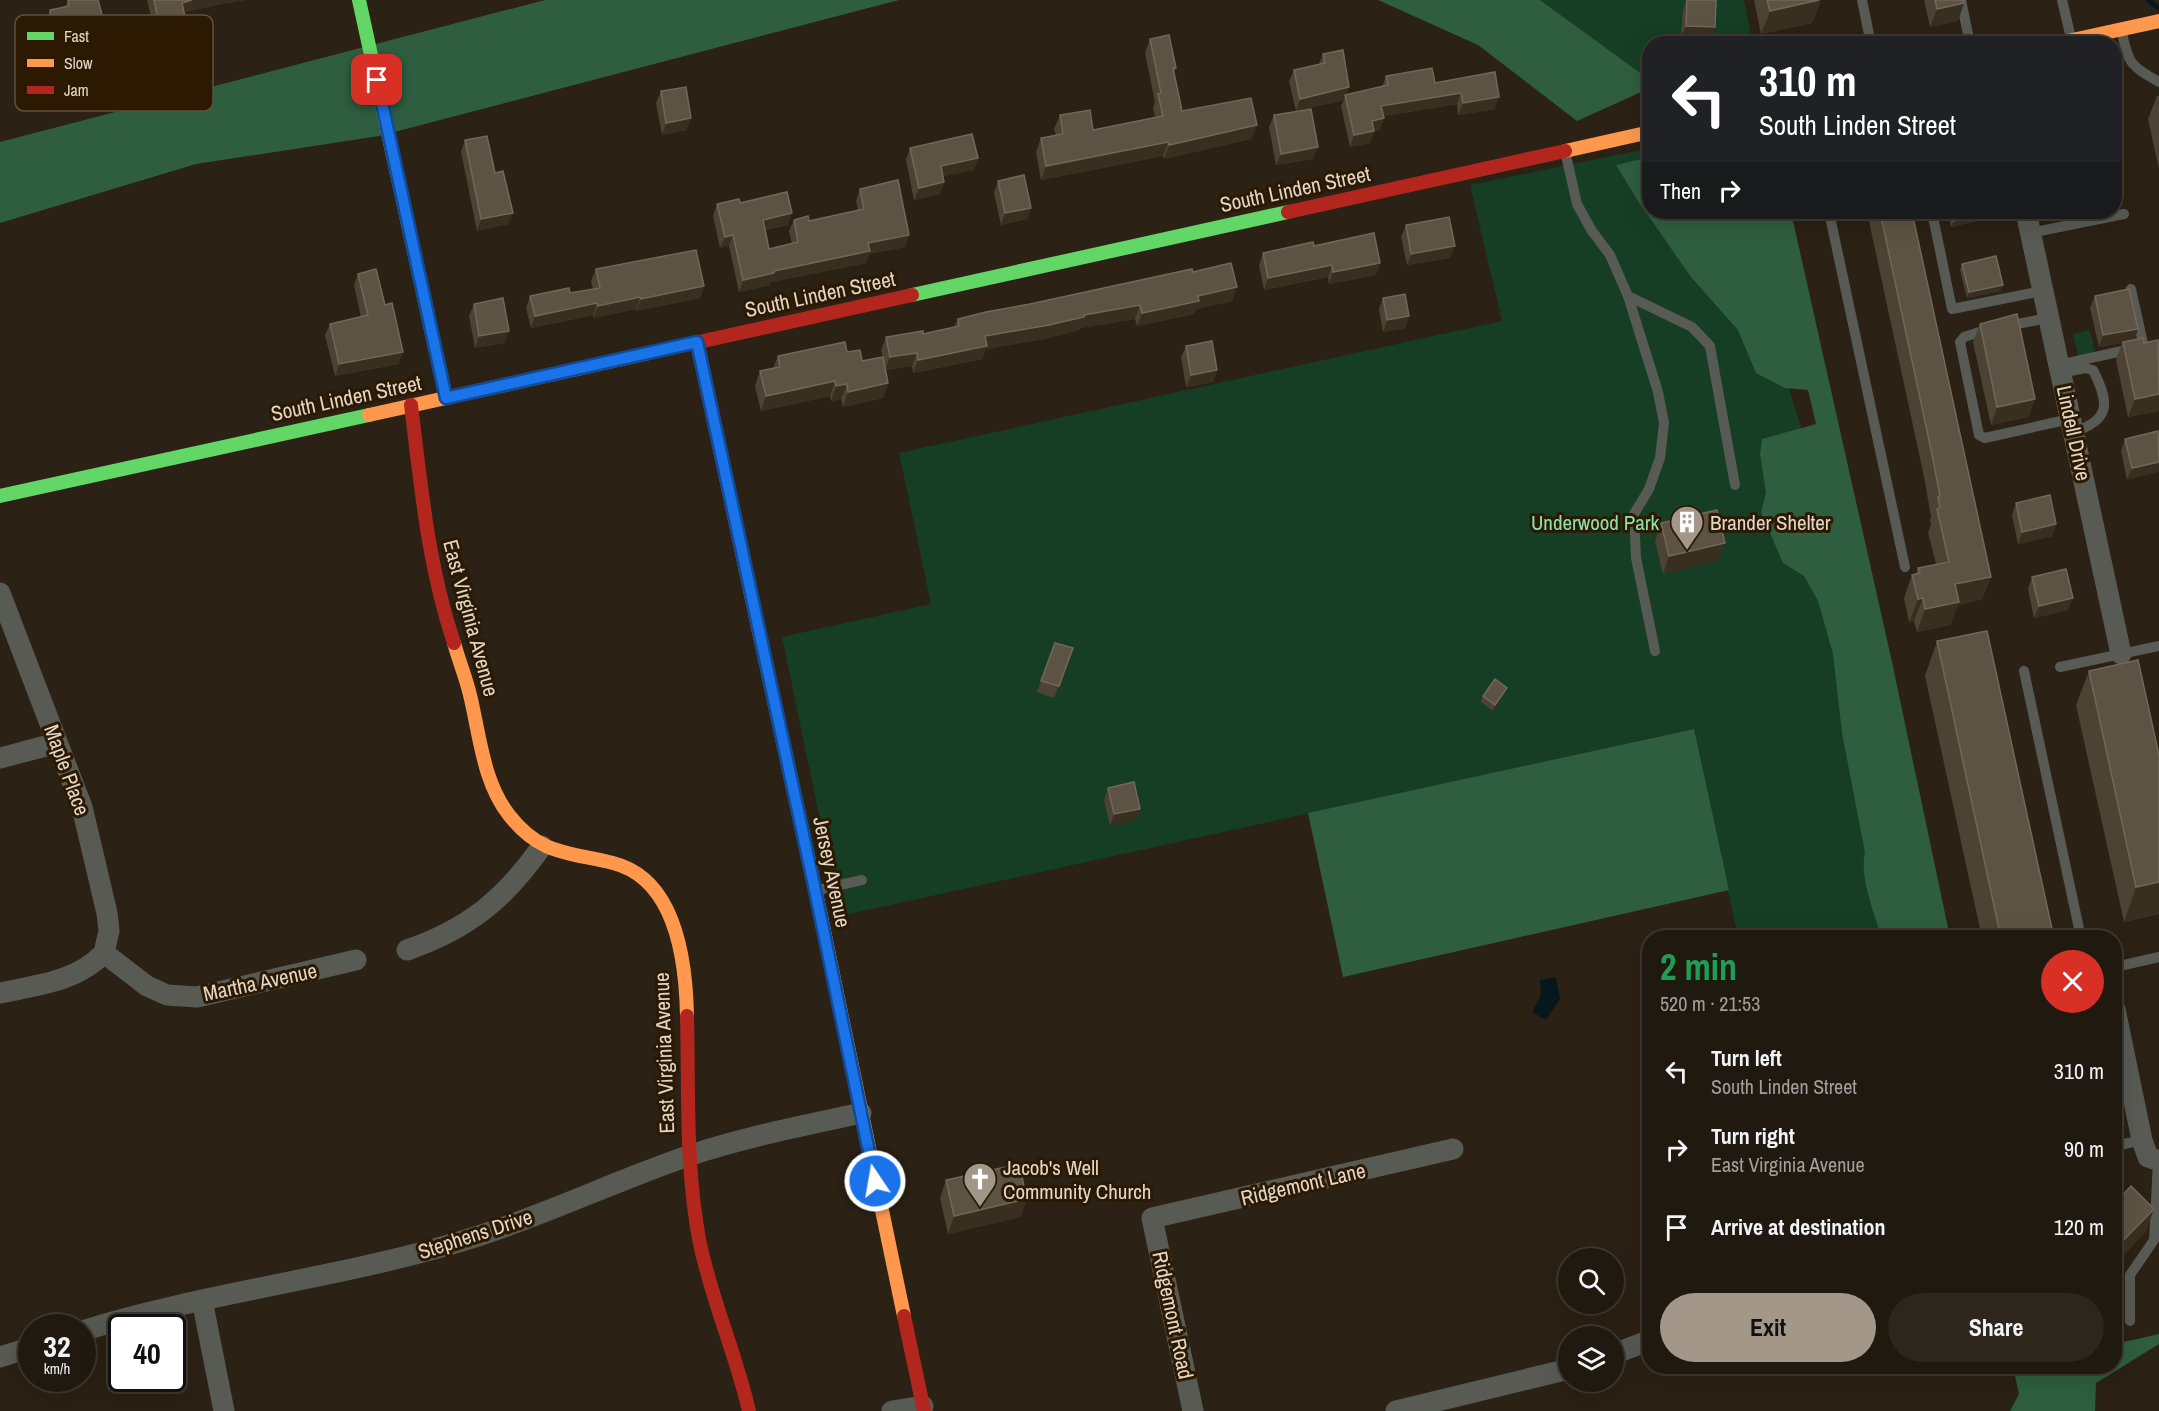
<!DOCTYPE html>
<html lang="en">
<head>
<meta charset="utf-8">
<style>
  :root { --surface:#20190f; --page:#2d261d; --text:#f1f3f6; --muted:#a2a09e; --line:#3d382f; --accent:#a39789 }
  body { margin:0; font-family:"Archivo Narrow",sans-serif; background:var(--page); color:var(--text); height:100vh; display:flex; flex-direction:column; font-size:22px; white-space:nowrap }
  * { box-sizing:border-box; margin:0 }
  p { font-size:20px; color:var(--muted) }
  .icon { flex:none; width:33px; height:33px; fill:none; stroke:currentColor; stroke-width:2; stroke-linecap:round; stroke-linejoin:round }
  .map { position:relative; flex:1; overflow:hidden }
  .details { position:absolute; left:1642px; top:930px; width:480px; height:444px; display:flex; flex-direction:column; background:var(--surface); border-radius:24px; box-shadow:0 6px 24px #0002,0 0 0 2px var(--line) }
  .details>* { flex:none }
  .top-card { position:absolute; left:1642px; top:36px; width:480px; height:183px; border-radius:24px; box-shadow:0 6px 24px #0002,0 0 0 2px var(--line); background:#202124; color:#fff; overflow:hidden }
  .tools { position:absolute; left:1558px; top:1248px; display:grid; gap:12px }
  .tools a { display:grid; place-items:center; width:66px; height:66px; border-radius:50%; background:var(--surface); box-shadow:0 6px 24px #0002,0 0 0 2px var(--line); font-size:30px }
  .speed { position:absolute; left:18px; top:1314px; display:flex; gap:12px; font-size:30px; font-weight:700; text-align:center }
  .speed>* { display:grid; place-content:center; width:78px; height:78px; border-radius:50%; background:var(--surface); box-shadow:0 6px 24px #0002,0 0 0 2px var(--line); line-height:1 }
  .speed small { font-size:15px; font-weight:400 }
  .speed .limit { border:3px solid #111; border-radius:9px; background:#fff; color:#111 }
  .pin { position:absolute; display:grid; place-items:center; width:51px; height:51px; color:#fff; margin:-26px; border-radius:12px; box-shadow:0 3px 9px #0006 }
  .me { position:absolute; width:66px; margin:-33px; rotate:348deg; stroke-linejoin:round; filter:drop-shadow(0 0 4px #0008) }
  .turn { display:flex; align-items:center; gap:21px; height:126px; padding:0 18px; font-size:27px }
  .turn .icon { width:78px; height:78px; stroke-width:2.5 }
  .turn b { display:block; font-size:42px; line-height:51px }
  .then { display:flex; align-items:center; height:57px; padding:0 18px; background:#0003; gap:12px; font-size:22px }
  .round { display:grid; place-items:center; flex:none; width:63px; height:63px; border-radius:32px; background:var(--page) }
  .summary { display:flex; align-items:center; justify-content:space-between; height:102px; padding:0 18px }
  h1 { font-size:36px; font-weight:700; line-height:45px; color:#1e9e55 }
  .button { display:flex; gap:12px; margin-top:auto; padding:12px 18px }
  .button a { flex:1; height:69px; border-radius:36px; background:var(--accent); color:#111; font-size:24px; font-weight:700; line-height:69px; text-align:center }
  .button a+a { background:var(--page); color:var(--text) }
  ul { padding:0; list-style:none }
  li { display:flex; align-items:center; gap:18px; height:78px; padding:0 18px }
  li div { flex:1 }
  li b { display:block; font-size:22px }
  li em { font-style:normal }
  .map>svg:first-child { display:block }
  .green { fill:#153e25 }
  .forest { fill:#2e5e3f }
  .water { fill:#06171e }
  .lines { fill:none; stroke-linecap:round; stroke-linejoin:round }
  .stream { stroke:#06171e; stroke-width:5 }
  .lane { stroke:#585b54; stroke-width:10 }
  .street { stroke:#585b54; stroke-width:21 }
  .fast { stroke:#63d668; stroke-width:14 }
  .slow { stroke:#ff974d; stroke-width:14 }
  .jam { stroke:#b3261e; stroke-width:14 }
  .wall { fill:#4d4335 }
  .shaded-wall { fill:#392f21 }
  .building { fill:#5d5345; stroke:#726759; stroke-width:1.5 }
  .route-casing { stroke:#114b97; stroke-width:15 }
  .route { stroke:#1a73e8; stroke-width:10 }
  .labels { text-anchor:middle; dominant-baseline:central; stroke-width:6; stroke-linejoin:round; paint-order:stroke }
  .street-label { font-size:21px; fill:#e3d6c8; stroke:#2b1902 }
  .park-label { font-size:21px; fill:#8ce1ab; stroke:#2b1902 }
  .poi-label { font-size:21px; fill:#e3d6c8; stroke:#2b1902; text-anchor:start }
  .key { fill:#2b1902; stroke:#62523d; stroke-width:1.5 }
  .key-label { font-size:16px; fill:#e3d6c8 }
</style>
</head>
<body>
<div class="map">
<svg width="2159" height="1411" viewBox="0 0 2159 1411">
  <rect width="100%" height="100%" fill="#2b2114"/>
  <!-- green -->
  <path class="green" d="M1540 0H1744L1753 43 1650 44V80Z
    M1650 148V212L1786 380 1821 489 1923 937H1738L1693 729 840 916 782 637 931 604 899 453 1502 321 1470 185Z
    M2089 330 2093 341 2094 353 2078 356 2073 334Z"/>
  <!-- forest -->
  <path class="forest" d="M545 0H899L379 136 196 164 0 223V142Z
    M1378 0H1540L1650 80V88L1577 121 1478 45Z
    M1650 157V212H1791L1892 662 1950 937H1881C1875 913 1859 878 1865 853L1842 733 1833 654 1818 601 1804 576 1783 563 1761 512 1766 493 1760 454 1762 439 1816 424 1808 390 1785 388 1756 373 1738 330 1691 277 1638 201 1616 165Z
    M1694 729 1729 890 1343 977 1308 813Z
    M2159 1334V1344L2096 1383 2095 1411H2010L2019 1394 2013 1367 2115 1366V1344Z"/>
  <!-- water -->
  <path class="water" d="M1556 977 1560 999 1546 1020 1532 1012 1541 995 1540 980Z"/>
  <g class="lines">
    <!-- stream -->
    <path class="stream" d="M2148 0 2159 8"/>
    <!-- lane -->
    <path class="lane" d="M1862 0 1871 44
      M1961 0 1970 44
      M2062 0 2071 38
      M2122 32C2128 64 2131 66 2159 82
      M1565 151 1577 204 1592 231 1610 255 1628 296 1658 392 1664 423 1660 458 1649 489 1634 514 1636 558 1655 651
      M1829 212 1905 567
      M1932 212 1952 309 2042 291
      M2030 233 2124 214
      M1628 296 1692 327 1710 346 1735 485
      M2007 326 2048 318
      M1989 329 1964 337 1960 342 1979 435 1985 438 2070 419
      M2059 365 2140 347 2143 343 2131 289
      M2061 373 2085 368 2093 370C2109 402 2112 420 2073 432
      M2060 667 2159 646
      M2024 671 2081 938
      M818 890 862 880
      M2115 967 2159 957
      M2115 1146 2142 1140
      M2130 1321V1275L2154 1240 2158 1161"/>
    <!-- street -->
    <path class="street" d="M2026 212 2121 654
      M0 593 82 807 107 913 109 931 104 953
      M0 758 57 743
      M407 950C468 929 505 899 542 846
      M104 953 147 986 167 995 197 997 356 960
      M0 993C38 985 76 982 104 953
      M2115 1009 2142 1140 2148 1157 2159 1161
      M202 1300 224 1411
      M82 1331C210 1291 344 1278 472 1238 545 1215 615 1181 688 1156 744 1137 803 1126 861 1113
      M1614 1354 1650 1340
      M0 1357 32 1347
      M892 1411 923 1406
      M1193 1411 1152 1218 1453 1149
      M1396 1411 1569 1369"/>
    <!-- fast -->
    <path class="fast" d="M359 0 446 398
      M912 295 1288 212
      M0 496 369 415
      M760 636 820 912"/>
    <!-- slow -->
    <path class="slow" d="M2054 44 2159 21
      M1565 151 1650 132
      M697 342 760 636
      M369 415 649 353
      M454 643C459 661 466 678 470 695 480 736 483 782 509 815 541 856 569 852 613 863 676 879 686 962 687 1016
      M820 912 904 1316"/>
    <!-- jam -->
    <path class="jam" d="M1288 212 1565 151
      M649 353 912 295
      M411 405C421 486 428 566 454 643
      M687 1016C689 1092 685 1168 700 1244 712 1301 736 1354 749 1411
      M904 1316 924 1411"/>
  </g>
  <!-- wall -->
  <path class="wall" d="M68 0 111 48 107 59 71 67 70 63 30 72 22 37 27 25 46 21 50 10 65 7Z
    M147 0H245L226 3 184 12 186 22 182 33 166 37 168 44 164 55 142 60 137 39 141 28 153 25Z
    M1686 0H1716L1715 27 1710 39 1681 37 1683 10Z
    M1754 0H1821L1812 23 1761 34Z
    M1924 0H1963L1964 3 1958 21 1930 27Z
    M1150 39 1176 68 1174 73 1182 111 1257 125 1251 139 1164 159 1163 156 1041 180 1036 152 1041 138 1056 135 1054 129 1060 115 1093 130 1155 117 1153 108 1155 102 1145 53Z
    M1323 54 1347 94 1382 87 1386 76 1435 83 1495 72V109L1458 115 1457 104 1384 116V118L1380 130 1374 131 1370 143 1350 147 1341 106 1344 100 1296 111 1289 81 1294 70 1319 64Z
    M661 91 687 130 662 135 656 103Z
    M2157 96H2159V169L2148 119Z
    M1274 115 1313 159 1276 165 1269 127Z
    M465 140 495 173 513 213 508 224 477 231 461 152Z
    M910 148 978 158 974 170 943 176 944 182 940 194 914 200 906 160Z
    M998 181 1031 208 1027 219 1001 225 994 193Z
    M860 189 909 235 905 247 869 254 866 263 771 282 770 285 739 292 729 246 720 248 713 216 717 204 740 203 788 225 765 230 769 249 792 244 789 231 794 220 809 221 858 210 856 201Z
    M1867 212H1912L1991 577 1982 599 1958 605 1950 625 1917 632 1914 621 1909 622 1904 598 1912 575 1916 574 1918 568 1936 564 1928 532 1931 525 1930 520 1931 516 1924 477Z
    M1948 212H1987L1985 219 1951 227Z
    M1406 225 1450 258 1407 265 1401 237Z
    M1314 246 1376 275 1329 284 1328 277 1264 290 1259 265 1263 253Z
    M1962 264 2001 291 1967 298 1960 270Z
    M596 269 704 286 700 298 636 311V309L593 318V315L531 328 526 308 530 296 570 293 593 289 591 281Z
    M1193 272 1237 287 1232 301 1196 309 1194 314 1137 326 1135 319 1080 328 1079 330 1044 339 986 349 982 359 913 373 912 366 886 370 888 383 883 398 843 407 841 399 831 401 830 396 761 411 755 386 760 371 773 368 778 356 847 352 862 361 883 357 881 350 886 337 923 334 954 327 958 319Z
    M358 274 385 305 403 352 398 364 335 376 325 335 330 324 361 317 354 285Z
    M2095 296 2138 329 2134 340 2144 343H2159V411L2128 417 2116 360 2122 343 2099 347 2090 308Z
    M1383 298 1409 316 1405 328 1383 332 1379 309Z
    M474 304 509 331 504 343 475 348 469 316Z
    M1980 324 2035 399 2028 417 1991 425 1973 342Z
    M1186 346 1217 370 1213 382 1186 387 1181 357Z
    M2158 431 2127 480 2121 451 2125 439Z
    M2016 503 2056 524 2052 536 2018 544 2012 515Z
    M1661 523 1725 543 1718 561 1663 574 1655 541Z
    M2032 577 2068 610 2034 618 2028 589Z
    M1937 641 2054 938H1982L1925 676Z
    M1055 643 1073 648 1054 698 1037 692Z
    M2089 671 2159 914 2124 922 2076 705Z
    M1507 688 1505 693 1493 711 1481 702 1483 696Z
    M1108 788 1140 809 1135 820 1110 826 1104 800Z
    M946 1180 1027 1199 1020 1217 948 1234 940 1198Z"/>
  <!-- shaded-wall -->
  <path class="shaded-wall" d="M192 0H245L226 3 180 13 182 3Z
    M1819 0H1821L1812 23 1761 34 1770 11Z
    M1964 3 1958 21 1930 27 1937 9Z
    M186 22 182 33 160 38 164 27Z
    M1686 26 1715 27 1710 39 1681 37Z
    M168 44 164 55 142 60 146 49Z
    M111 48 107 59 71 67 75 56Z
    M74 51 70 63 30 72 35 60Z
    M1349 87 1344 100 1296 111 1300 99Z
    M1461 93 1457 104 1377 117 1381 106Z
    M1499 97 1495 109 1458 115 1463 103Z
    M691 118 687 130 662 135 666 123Z
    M1384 118 1380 130 1374 131 1370 143 1350 147 1354 135 1372 121Z
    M1257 125 1251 139 1164 159 1169 145Z
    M1168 142 1163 156 1041 180 1046 166Z
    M1318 147 1313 159 1276 165 1281 154Z
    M978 158 974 170 937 178 941 166Z
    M944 182 940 194 914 200 919 188Z
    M1031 208 1027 219 1001 225 1005 213Z
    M513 213 508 224 477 231 481 219Z
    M792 213 788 225 758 231 763 220Z
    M1987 213 1985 219 1951 227 1953 221Z
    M733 235 729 246 720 248 725 237Z
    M909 235 905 247 869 254 866 263 771 282 770 285 739 292 743 280 868 243Z
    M1455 246 1450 258 1407 265 1411 254Z
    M1380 263 1376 275 1329 284 1333 272Z
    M1332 265 1328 277 1264 290 1268 278Z
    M2003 285 2001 291 1967 298 1969 292Z
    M704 286 700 298 636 311 641 299Z
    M1237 287 1232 301 1196 309 1194 314 1137 326 1142 313 1198 296Z
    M640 297 636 309 593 318 598 306Z
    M597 303 593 315 531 328 535 316Z
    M1140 305 1135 319 1080 328 1079 330 1044 339 986 349 982 359 913 373 918 360 985 336 1084 315Z
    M1409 316 1405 328 1383 332 1387 320Z
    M2138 329 2134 341 2099 347 2103 335Z
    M509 331 504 343 475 348 479 336Z
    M403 352 398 364 335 376 339 364Z
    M917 353 912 366 885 370 890 357Z
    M1217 370 1213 382 1186 387 1191 375Z
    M835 381 830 396 761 411 766 396Z
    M888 383 883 398 843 407 848 392Z
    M847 384 841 399 831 401 836 386Z
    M2159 394V411L2128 417 2135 399Z
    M2035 399 2028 417 1991 425 1997 407Z
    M2159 462V472L2127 480 2132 468Z
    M2056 524 2052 536 2018 544 2022 532Z
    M1725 543 1718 561 1663 574 1669 556Z
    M1991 577 1982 599 1958 605 1950 625 1917 632 1925 609 1955 584Z
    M1923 598 1914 621 1909 622 1918 599Z
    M2073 598 2068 610 2034 618 2039 606Z
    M1507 688 1505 693 1493 711 1495 705Z
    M1140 809 1135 820 1110 826 1114 814Z
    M2159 882V914L2124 922 2136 887Z
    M1027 1199 1020 1217 948 1234 954 1216Z
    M2154 1209 2146 1232 2115 1264V1249Z"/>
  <!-- building -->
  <path class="building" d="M68 0H98L111 48 75 56 74 51 35 60 27 25 51 19 50 10 69 6Z
    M154 0H192L182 3 186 22 164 27 168 44 146 49 141 28 159 24Z
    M1687 0H1716L1715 27 1686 26Z
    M1767 0H1819L1770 11Z
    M1935 0H1963L1964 3 1937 9Z
    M1169 35 1176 68H1173L1182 111 1251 98 1257 125 1169 145 1168 142 1046 166 1041 138 1063 134 1060 115 1090 110 1093 130 1163 116 1158 94 1161 93 1150 39Z
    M1343 50 1349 87 1300 99 1294 70 1325 63 1323 54Z
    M1432 68 1435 83 1495 72 1499 97 1463 103 1461 93 1381 106 1384 118 1372 121 1374 131 1354 135 1345 95 1388 85 1386 76Z
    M686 87 691 118 666 123 661 91Z
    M1311 109 1318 147 1281 154 1274 115Z
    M972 134 978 158 941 166 944 182 919 188 910 148Z
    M487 136 495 173 503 171 513 213 481 219 465 140Z
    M1024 175 1031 208 1005 213 998 181Z
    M898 180 909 235 868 243 870 251 774 271V273L743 280 733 235 725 237 717 204 739 199 740 203 787 192 792 213 763 220 769 249 798 242 794 220 808 216 809 221 864 209 860 189Z
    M1880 212H1912L1991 577 1955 584 1959 602 1925 609 1923 598 1918 599 1912 575 1920 573 1918 568 1949 562 1937 509 1940 508 1938 497 1940 496 1932 454Z
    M1951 212H1987V213L1953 221Z
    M1449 217 1455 246 1411 254 1406 225Z
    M1374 233 1380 263 1333 272 1332 265 1268 278 1263 253 1313 242 1314 246Z
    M696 250 704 286 641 299 640 297 598 306 597 303 535 316 530 296 569 288 570 293 600 288 596 269Z
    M1996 256 2003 285 1969 292 1962 264Z
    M1231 263 1237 287 1198 296 1199 301 1142 313 1140 305 1084 315V317L1049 325 985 336 987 346 918 360 917 353 890 357 886 337 923 331V334L959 326 958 319 986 312 1030 304 1192 269 1193 272Z
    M376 269 385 305 392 303 403 352 339 364 330 324 368 315 358 274Z
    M2129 289 2138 329 2103 335 2095 296Z
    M1405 294 1409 316 1387 320 1383 298Z
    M503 298 509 331 479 336 474 304Z
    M2017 314 2035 399 1997 407 1980 324Z
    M2143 338 2144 343 2158 340 2159 394 2135 399 2123 342Z
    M1212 341 1217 370 1191 375 1186 346Z
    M845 342 847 352 860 350 862 361 883 357 888 383 848 392 847 384 836 386 835 381 766 396 760 371 780 367 778 356Z
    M2158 431 2159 462 2132 468 2125 439Z
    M2050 495 2056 524 2022 532 2016 503Z
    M1717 510 1725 543 1669 556 1661 523Z
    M2066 569 2073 598 2039 606 2032 577Z
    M1987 631 2054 938H2001L1937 641Z
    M1055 643 1073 648 1059 686 1041 681Z
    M2138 660 2159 755V882L2136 887 2089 671Z
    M1495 679 1507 688 1495 705 1483 696Z
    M1134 782 1140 809 1114 814 1108 788Z
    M1019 1164 1027 1199 954 1216 946 1180Z
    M2131 1186 2154 1209 2115 1249V1203Z"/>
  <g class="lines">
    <!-- route casing -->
    <g class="route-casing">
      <path id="route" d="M377 80 446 398 697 342 815 890 875 1181"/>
    </g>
    <!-- route -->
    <use href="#route" class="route"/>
  </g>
  <!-- icons -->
  <defs>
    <g id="building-pin" transform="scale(1.725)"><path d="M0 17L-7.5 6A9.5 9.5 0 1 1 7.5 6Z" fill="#a39789" stroke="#2b1902"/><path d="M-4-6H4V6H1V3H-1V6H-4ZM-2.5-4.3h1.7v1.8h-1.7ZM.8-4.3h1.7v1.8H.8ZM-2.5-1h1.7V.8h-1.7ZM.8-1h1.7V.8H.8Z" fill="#fff"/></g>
    <g id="church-pin" transform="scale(1.725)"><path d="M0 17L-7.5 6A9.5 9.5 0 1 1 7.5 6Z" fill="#a39789" stroke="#2b1902"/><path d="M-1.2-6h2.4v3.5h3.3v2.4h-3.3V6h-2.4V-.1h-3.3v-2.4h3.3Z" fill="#fff"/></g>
  </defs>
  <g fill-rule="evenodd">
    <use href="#building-pin" x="1687" y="522"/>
    <use href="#church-pin" x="980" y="1179"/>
  </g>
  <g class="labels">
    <!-- street labels -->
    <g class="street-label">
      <text transform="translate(1295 189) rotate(-12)">South Linden Street</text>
      <text transform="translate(820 294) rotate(-12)">South Linden Street</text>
      <text transform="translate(346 398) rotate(-12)">South Linden Street</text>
      <text transform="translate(2074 433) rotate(78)">Lindell Drive</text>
      <text transform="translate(471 618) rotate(75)">East Virginia Avenue</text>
      <text transform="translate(67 770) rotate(70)">Maple Place</text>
      <text transform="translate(832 872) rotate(78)">Jersey Avenue</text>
      <text transform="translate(260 982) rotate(-12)">Martha Avenue</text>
      <text transform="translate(664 1053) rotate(-92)">East Virginia Avenue</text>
      <text transform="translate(1303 1184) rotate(-13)">Ridgemont Lane</text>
      <text transform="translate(475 1234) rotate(-18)">Stephens Drive</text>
      <text transform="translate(1173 1315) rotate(78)">Ridgemont Road</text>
    </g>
    <!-- park labels -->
    <g class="park-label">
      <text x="1595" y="522">Underwood Park</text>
    </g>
    <!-- poi labels -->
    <g class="poi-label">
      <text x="1710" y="522">Brander Shelter</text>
      <text x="1003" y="1167">Jacob's Well<tspan x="1003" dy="24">Community Church</tspan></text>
    </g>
  </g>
  <!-- legend -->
  <rect x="15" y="15" width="198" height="96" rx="9" class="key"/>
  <rect x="27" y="32" width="27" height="8" fill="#63d668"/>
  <rect x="27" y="59" width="27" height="8" fill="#ff974d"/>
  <rect x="27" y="86" width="27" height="8" fill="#b3261e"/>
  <g class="key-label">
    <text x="64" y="42">Fast</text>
    <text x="64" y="69">Slow</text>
    <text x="64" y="96">Jam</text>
  </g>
</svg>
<div class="tools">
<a><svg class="icon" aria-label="search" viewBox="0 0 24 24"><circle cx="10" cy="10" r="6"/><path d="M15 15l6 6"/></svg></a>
<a><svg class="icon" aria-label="layers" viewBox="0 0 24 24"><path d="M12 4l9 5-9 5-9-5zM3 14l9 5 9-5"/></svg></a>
</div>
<div class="speed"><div>32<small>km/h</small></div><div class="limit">40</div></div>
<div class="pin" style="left:377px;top:80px;background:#d93025"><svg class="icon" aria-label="arrive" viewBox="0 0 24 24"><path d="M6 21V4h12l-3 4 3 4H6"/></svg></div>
<svg class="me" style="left:875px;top:1181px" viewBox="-20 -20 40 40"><circle r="17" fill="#1a73e8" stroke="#fff" stroke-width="3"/><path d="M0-11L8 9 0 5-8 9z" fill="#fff"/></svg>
<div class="top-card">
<div class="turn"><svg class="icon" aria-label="left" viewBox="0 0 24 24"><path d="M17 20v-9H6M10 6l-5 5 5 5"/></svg><div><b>310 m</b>South Linden Street</div></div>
<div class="then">Then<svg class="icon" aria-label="right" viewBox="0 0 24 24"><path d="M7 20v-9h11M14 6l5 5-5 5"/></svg></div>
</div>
<section class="details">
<div class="summary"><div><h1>2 min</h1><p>520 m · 21:53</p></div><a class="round" style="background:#d93025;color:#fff"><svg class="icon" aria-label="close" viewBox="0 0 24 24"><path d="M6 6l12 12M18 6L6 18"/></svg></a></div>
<ul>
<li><svg class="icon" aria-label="left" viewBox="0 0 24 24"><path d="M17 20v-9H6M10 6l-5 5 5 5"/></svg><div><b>Turn left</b><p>South Linden Street</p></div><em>310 m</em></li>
<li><svg class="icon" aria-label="right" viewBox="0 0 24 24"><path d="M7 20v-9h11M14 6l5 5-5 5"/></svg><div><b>Turn right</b><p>East Virginia Avenue</p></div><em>90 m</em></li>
<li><svg class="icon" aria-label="arrive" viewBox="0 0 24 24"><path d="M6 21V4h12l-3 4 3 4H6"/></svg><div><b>Arrive at destination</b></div><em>120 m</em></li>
</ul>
<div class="button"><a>Exit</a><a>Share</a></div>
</section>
</div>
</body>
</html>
